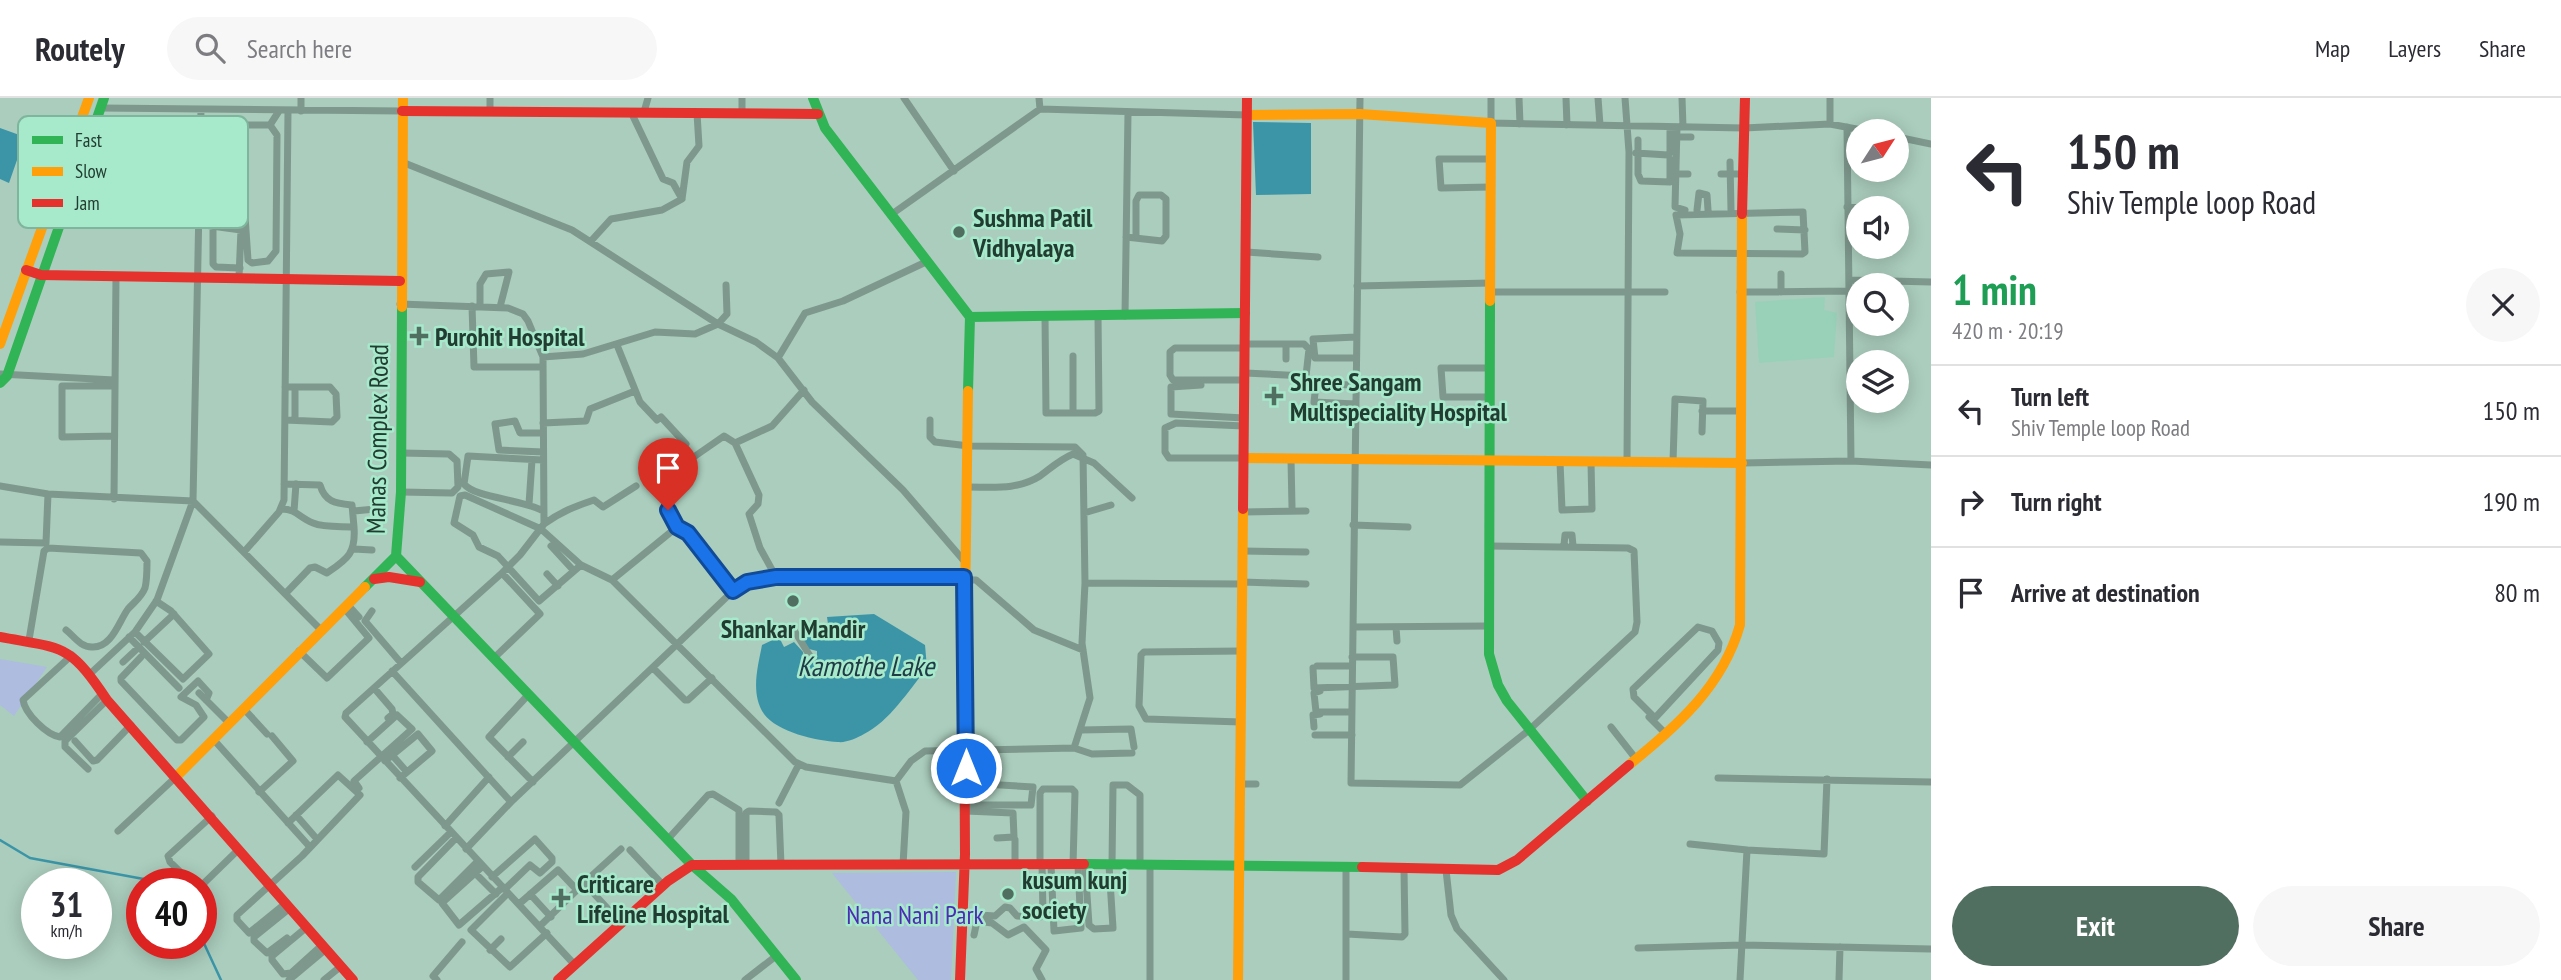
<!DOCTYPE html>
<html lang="en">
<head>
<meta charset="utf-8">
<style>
  :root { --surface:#fff; --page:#f7f7f7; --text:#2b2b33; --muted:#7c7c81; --line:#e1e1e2; --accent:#516f61 }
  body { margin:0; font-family:"PT Sans Narrow",sans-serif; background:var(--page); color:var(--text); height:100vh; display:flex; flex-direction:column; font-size:26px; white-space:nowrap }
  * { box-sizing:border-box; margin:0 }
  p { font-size:23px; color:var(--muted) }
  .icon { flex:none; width:38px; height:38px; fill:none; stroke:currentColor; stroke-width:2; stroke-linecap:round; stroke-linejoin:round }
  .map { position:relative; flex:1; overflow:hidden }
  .panel { display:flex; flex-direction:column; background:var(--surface); width:630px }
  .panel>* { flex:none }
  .banner { background:#fff; color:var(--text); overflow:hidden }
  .needle { width:46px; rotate:54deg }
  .controls { position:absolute; left:1846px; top:21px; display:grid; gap:14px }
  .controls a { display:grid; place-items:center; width:63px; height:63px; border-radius:50%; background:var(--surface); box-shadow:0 4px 18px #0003; font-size:35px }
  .speed { position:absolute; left:21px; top:770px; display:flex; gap:14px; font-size:35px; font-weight:700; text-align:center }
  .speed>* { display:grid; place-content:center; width:91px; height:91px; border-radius:50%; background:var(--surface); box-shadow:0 4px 18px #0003; line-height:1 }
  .speed small { font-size:18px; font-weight:400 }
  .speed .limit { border:10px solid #d22; background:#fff; color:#111 }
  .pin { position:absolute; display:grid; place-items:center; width:60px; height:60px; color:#fff; margin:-72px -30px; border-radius:50% 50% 50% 0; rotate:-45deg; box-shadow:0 0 7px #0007 }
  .pin .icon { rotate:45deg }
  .me { position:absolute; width:77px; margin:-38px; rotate:0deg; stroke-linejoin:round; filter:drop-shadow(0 0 5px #0008) }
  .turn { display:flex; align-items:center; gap:24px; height:147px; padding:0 21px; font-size:32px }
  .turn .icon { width:91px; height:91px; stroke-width:2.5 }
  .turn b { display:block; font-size:49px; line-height:60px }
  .round { display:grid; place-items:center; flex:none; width:74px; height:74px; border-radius:37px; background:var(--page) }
  .summary { display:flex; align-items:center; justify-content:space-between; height:119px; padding:0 21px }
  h1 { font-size:42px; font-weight:700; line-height:52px; color:#1e9e55 }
  .action { display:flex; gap:14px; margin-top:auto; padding:14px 21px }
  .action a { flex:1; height:80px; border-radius:42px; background:var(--accent); color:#fff; font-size:28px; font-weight:700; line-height:80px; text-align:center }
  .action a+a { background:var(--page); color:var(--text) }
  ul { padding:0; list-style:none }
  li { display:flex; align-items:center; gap:21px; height:91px; padding:0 21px; border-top:2px solid var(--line) }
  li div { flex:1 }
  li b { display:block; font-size:26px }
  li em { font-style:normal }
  header { display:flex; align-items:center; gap:42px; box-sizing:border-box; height:98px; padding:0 35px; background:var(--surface); border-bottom:2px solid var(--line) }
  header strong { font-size:33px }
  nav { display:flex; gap:38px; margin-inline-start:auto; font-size:24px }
  .search { width:490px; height:63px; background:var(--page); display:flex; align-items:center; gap:18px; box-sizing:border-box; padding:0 24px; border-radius:38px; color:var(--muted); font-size:26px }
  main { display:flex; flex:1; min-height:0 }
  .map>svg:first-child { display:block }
  .built { fill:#98d1b8 }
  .park { fill:#adbcdf }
  .water { fill:#3b95a7 }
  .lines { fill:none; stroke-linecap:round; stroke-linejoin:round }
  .stream { stroke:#3b95a7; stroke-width:2.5 }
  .street { stroke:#7e988d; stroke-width:7 }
  .fast { stroke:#30b455; stroke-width:10 }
  .slow { stroke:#ff9f0a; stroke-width:10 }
  .jam { stroke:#e5322d; stroke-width:10 }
  .route-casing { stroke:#114b97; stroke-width:18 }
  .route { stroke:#1a73e8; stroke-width:12 }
  .poi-dot { fill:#516f61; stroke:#a7e9cb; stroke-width:2.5 }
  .labels { text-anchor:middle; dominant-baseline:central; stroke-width:5; stroke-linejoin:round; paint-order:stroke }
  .poi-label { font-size:26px; font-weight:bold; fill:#213c30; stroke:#a7e9cb; text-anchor:start }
  .street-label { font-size:26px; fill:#213c30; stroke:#a7e9cb }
  .park-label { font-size:26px; fill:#4b2db5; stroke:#a7e9cb }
  .water-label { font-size:28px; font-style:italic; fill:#1e3b46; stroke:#a7e9cb }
  .key { fill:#a7e9cb; stroke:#7fb59c; stroke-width:2 }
  .key-label { font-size:19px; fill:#213c30 }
</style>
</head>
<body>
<header>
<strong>Routely</strong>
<div class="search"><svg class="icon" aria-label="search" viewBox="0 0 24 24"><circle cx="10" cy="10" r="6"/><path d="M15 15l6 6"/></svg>Search here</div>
<nav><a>Map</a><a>Layers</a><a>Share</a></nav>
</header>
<main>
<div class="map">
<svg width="1931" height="882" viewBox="0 0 1931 882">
  <rect width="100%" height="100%" fill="#aacdbd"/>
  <!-- built -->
  <path class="built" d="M1825 199 1824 212 1837 215 1834 259 1759 265 1755 204Z"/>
  <!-- park -->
  <path class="park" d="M0 561 47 569 14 618 0 607Z
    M956 774 951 882H918L832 775Z"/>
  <!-- water -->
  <path class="water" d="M1253 24 1311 25V96L1256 97Z
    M0 30 25 39 9 85 0 81Z
    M874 516 925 547 927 570C909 592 889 624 864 636 857 640 846 645 838 644 817 643 777 634 764 616 750 596 758 568 762 547L779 539 784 549 794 544 803 554 804 563 811 565 817 561V553L809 551 799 535 828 526 827 519Z"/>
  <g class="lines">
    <!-- stream -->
    <path class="stream" d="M0 742 30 760 149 782 154 786
      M201 839 221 882"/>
    <!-- street -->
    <path class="street" d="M904 0 954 73
      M1039 0 1040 11
      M1360 0 1351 685 1460 687 1529 632 1635 534 1637 524 1634 453 1628 450 1489 448
      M1491 0V25L1744 30 1830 26 1867 33
      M1519 0 1520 26
      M1566 0 1567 27
      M1598 0 1600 27
      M1625 0 1629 54 1627 364
      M1682 0 1683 29
      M1830 0V26
      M100 10 402 13
      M301 13V0
      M490 14V0
      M631 14 663 81 673 85 682 101
      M644 14 648 0
      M742 15V0
      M270 27 277 37 276 153 268 163 252 165 248 162 245 118H217L211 111 212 76 220 68 232 65 234 27H270L279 13
      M1677 29 1675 109 1685 112
      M1847 29 1851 363
      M1676 39H1691
      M1897 39 1931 46
      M1638 42V76L1641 83 1670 84V61
      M1636 55 1668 57 1670 55V29
      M402 64 572 132 718 226 727 216 726 187
      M1730 64 1731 112
      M1676 76H1688
      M1721 76H1743
      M1491 89 1441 90 1439 61H1491
      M1847 109 1862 110
      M1697 112 1699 95 1707 97 1708 112
      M1803 114 1805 154 1802 156 1677 155 1680 136 1676 117Z
      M892 116 1040 11 1247 17
      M197 126 241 132 239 179
      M213 127V166L216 169 240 170
      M1777 131 1805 132
      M1126 139 1162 143 1166 138V101L1161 97H1139L1136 103V140
      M591 143 611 121 662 112 682 101 687 64 699 48 697 15
      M1246 154 1318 159
      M1850 182 1931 184
      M1357 188 1490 185
      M1490 194H1665
      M1740 194 1851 193
      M1781 194V176
      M400 206 508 210 523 216 528 223 543 259 544 426 520 457 502 475 346 615 345 619 574 866
      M472 208 474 269H543
      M480 209V186L486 176 509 174 500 209
      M1045 218 1046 315H1095L1099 313 1098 218
      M1125 218 1128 15
      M1286 246V261
      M617 247 640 304 657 322 661 319 686 346
      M543 259 583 256 655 234 695 236 718 226 756 244 778 260 812 304 903 392 965 464
      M778 260 805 215 843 203 928 163
      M1355 260H1315L1313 241 1356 239
      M1245 275 1306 278 1309 251 1304 246H1245
      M0 276 114 282
      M1244 282H1173L1170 277V254L1175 250H1245
      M1201 287 1171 289V316L1244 320
      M295 289V322
      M1490 299H1443L1441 270H1490
      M1355 306 1314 304 1316 286 1355 287
      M1702 313H1741
      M1073 315V258
      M285 322 332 324 337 319 336 296 330 289H285
      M543 325 586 323 590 311 635 293
      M114 338 62 339V288H114
      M543 354 499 352 495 326 515 323 520 335H543
      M401 355 449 356 457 363 458 389 452 395 401 394
      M1244 360H1169L1165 354V330L1176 325 1244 328
      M1291 361 1292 409
      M1560 364 1562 412 1592 411 1591 364
      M1673 364 1675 301 1703 303 1702 334
      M1742 365 1851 363 1931 367
      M284 386 320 387C325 404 335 405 352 407L354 429
      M0 388 48 396 193 403 321 532
      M969 389C994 389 1018 392 1040 378 1051 370 1059 362 1073 356L1094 365 1132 400
      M114 401 116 178
      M529 406 532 362
      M282 411C296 411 300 420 313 425 325 430 341 428 354 429 356 456 347 461 327 475L315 469 310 470 286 495
      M294 413 296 386
      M354 413 375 411
      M543 413C522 401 475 400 464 386L468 358 543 362
      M1243 414 1306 413
      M1084 415 1111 407
      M544 426C560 414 576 408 594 402L603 409 636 388
      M1353 427 1408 429
      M677 429C669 414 658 392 663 375L688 363 724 338 735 345
      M0 444 46 445 48 396
      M1564 447 1565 437H1572L1573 448
      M551 448 574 473
      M354 451 372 452
      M1242 453 1306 454
      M244 454 279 414 284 402 288 13
      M581 467 539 503 498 458 479 449 473 437 454 425 460 398 465 397 541 431 581 467 612 482 795 664 806 669 896 683 911 663 925 653 1074 650 1090 600 1082 545 1085 485 1083 357 1075 349 969 348 935 344 930 339V322
      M547 476 558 488
      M776 479 760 450 749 416 758 406 759 397 735 345 772 328 804 292
      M612 482 677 429 688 435 733 493
      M1242 484 1306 486
      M1085 485 1242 486
      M348 507 359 519
      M372 513 365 523 401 565
      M792 529 810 558
      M1353 529 1488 528
      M1396 529 1397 543
      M1698 529 1712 533 1719 545 1718 552 1655 620 1634 599 1633 591Z
      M135 534 183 581 209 556 171 513 156 503
      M129 539 179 590
      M29 542 44 453 48 450 141 455 147 463C147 472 147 482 145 490 141 500 134 504 128 511 119 523 112 550 92 549 80 549 74 538 66 532
      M144 544 174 516
      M299 553 327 580 369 540 345 511
      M72 557 23 602C25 616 47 637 60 639L102 596
      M141 559 121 580V583L177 642H181L204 619 196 607 181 599 198 583 209 595 206 602
      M494 560 540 516 502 475
      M123 564 139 549
      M1317 568H1352
      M653 570 685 602H688L712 580
      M1313 570 1314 590 1395 587 1393 559H1352
      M392 573 511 704
      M91 575 135 534 157 502 193 403 201 11
      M374 590 392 611 393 616 388 620
      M1320 593 1314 595 1316 614H1352
      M199 595 229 625
      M529 596 489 639 533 684
      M244 611 267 636
      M1649 619 1666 636
      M1241 624 1146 621 1139 608 1141 557 1144 554 1242 553
      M1314 629 1313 617 1320 616
      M1611 629 1636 661
      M1081 632 1131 631 1134 649
      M1315 637H1352
      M214 642 309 748
      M75 643 93 663 97 662 131 627
      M1074 650 1092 656 1132 655
      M392 657 407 674
      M508 659 523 644
      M385 663 418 636 432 653 400 680
      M88 671 65 649V643L107 602
      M1718 680 1931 684
      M896 683 906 714 903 767
      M1240 686H1256
      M359 690 354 683 412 631 397 617 367 644
      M259 694 293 663 272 638
      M779 705 799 666
      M966 707H1031L1033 689 966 685
      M976 707 977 685
      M966 713 1013 715 1014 739 997 740
      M296 717 316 740
      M445 728 489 679
      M118 733 177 678
      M456 740 418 779V784L439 802 477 764
      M668 741 708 697 713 696 739 712V767
      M1015 742V766
      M1690 746 1747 752
      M466 751 511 704 733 493 747 484 776 479 976 482 1034 532 1083 552
      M630 752 663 787
      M746 767V715L749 713 776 714 779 717 781 767
      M1040 767V695L1043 691H1072L1075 694 1073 767
      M1051 767 1054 833 1081 830 1078 767
      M1085 767 1089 827 1094 831 1113 830 1109 767
      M1112 767 1113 687H1127L1140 697V767
      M1150 767V882
      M415 769 451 734
      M482 769 442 805 459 827 503 789
      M1446 772 1451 817 1457 831 1504 882
      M475 775 496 796
      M492 779 535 741 552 760V764L540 775 530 767 505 791
      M193 786 170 764 168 758 212 718
      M201 788 239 751
      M508 795 471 832 510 869 547 835
      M530 796 551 819
      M286 805 249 835 237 822V817L302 758 360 697 338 677 288 725
      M519 806 558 772 577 792 540 828
      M963 816 995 818 1005 809 1010 810 1017 818 1040 819 1043 816 1042 766
      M963 821 992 825 1008 837 1024 829 1046 852 1036 871 1042 882
      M620 824 586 787 587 782 621 751
      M307 829 272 858V862L283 876 291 875 322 847
      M1347 836 1402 839 1405 836 1404 771
      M974 837 977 823
      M287 840 267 855 254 843V839L290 810
      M1638 850 1742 847 1931 851
      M490 852 501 841
      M289 882 326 851
      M324 882 340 869
      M437 882 433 878 462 844
      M745 882 776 858
      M1346 882V769
      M1740 882 1747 752 1824 756 1827 681
      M1839 882 1840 849"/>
    <!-- fast -->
    <path class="fast" d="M813 0 825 30 970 219 968 293
      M1490 203 1489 556 1498 587 1507 603 1587 703
      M970 219 1245 215
      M0 285 7 278 104 0
      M396 458 692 767 731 801 796 882
      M365 489 396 458 401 394 402 209
      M1084 766 1362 769"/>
    <!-- slow -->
    <path class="slow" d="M1247 17 1360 16 1491 25 1490 203
      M402 209 403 0
      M0 246 89 0
      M1244 360 1742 365
      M964 581 968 293
      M1629 667C1677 627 1722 590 1740 527L1742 116
      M177 678 365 489
      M1238 882 1243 411"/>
    <!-- jam -->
    <path class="jam" d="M402 13 818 16
      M1742 116 1745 0
      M26 172 41 177 400 183
      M1243 411 1247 0
      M374 481 389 479 420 484
      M0 539C64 551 69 545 107 602L353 882
      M1362 769 1498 772 1517 762 1629 667
      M558 882 668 783 692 767 1084 766
      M960 882 965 756 964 581"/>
  </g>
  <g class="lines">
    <!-- route casing -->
    <g class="route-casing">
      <path id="route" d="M668 412 677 429 688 435 733 493 747 484 776 479H964L966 670"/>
    </g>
    <!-- route -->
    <use href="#route" class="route"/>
  </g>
  <!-- markers -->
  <g class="poi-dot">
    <circle cx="959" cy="134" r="7"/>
    <path d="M415.5 227.5h7v7h7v7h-7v7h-7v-7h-7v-7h7z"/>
    <path d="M1270.5 287.5h7v7h7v7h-7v7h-7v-7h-7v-7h7z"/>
    <circle cx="793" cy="503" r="7"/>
    <circle cx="1008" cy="796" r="7"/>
    <path d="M557.5 789.5h7v7h7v7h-7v7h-7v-7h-7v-7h7z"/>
  </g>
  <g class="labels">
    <!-- poi labels -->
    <g class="poi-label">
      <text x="973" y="119">Sushma Patil<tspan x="973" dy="30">Vidhyalaya</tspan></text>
      <text x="435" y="238">Purohit Hospital</text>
      <text x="1290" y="283">Shree Sangam<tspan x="1290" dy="30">Multispeciality Hospital</tspan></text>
      <text x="793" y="530" text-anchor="middle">Shankar Mandir</text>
      <text x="1022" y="781">kusum kunj<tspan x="1022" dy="30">society</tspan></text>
      <text x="577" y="785">Criticare<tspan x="577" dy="30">Lifeline Hospital</tspan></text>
    </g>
    <!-- street labels -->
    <g class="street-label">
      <text transform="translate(377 341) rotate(-89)">Manas Complex Road</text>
    </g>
    <!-- park labels -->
    <g class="park-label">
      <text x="915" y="816">Nana Nani Park</text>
    </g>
    <!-- water labels -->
    <g class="water-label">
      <text x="866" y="567">Kamothe Lake</text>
    </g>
  </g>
  <!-- legend -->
  <rect x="18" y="18" width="230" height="112" rx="10" class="key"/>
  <rect x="32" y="38" width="31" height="8" fill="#30b455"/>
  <rect x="32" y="69" width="31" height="9" fill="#ff9f0a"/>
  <rect x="32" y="101" width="31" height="8" fill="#e5322d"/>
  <g class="key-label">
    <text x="75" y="49">Fast</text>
    <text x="75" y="80">Slow</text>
    <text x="75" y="112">Jam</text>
  </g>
</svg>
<div class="controls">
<a><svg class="needle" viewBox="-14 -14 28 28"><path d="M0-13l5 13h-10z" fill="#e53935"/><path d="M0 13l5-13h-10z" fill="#7c7c81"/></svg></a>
<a><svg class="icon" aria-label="sound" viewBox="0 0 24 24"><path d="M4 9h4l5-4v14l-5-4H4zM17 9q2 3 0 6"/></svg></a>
<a><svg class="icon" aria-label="search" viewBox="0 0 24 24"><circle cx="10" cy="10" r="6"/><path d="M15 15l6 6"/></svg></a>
<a><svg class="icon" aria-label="layers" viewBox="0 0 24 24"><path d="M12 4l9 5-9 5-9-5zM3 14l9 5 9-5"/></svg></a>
</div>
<div class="speed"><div>31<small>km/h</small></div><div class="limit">40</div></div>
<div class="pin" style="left:668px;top:412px;background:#d93025"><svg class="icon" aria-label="arrive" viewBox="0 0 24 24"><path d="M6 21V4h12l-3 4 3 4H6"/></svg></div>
<svg class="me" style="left:966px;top:670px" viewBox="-20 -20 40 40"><circle r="17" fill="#1a73e8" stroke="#fff" stroke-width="3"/><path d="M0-11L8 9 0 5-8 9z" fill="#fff"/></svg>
</div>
<section class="panel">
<div class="banner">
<div class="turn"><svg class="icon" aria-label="left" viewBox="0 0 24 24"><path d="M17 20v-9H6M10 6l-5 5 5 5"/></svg><div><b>150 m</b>Shiv Temple loop Road</div></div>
</div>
<div class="summary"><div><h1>1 min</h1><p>420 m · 20:19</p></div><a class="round"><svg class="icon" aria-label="close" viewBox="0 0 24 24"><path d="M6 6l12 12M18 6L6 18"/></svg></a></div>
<ul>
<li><svg class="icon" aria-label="left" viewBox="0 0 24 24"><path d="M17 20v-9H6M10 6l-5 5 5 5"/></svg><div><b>Turn left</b><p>Shiv Temple loop Road</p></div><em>150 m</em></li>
<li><svg class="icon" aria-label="right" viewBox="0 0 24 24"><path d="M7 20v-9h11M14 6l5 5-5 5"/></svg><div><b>Turn right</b></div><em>190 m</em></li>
<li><svg class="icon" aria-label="arrive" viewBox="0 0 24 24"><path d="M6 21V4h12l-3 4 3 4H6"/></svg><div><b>Arrive at destination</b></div><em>80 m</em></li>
</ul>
<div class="action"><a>Exit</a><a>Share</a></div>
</section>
</main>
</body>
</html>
